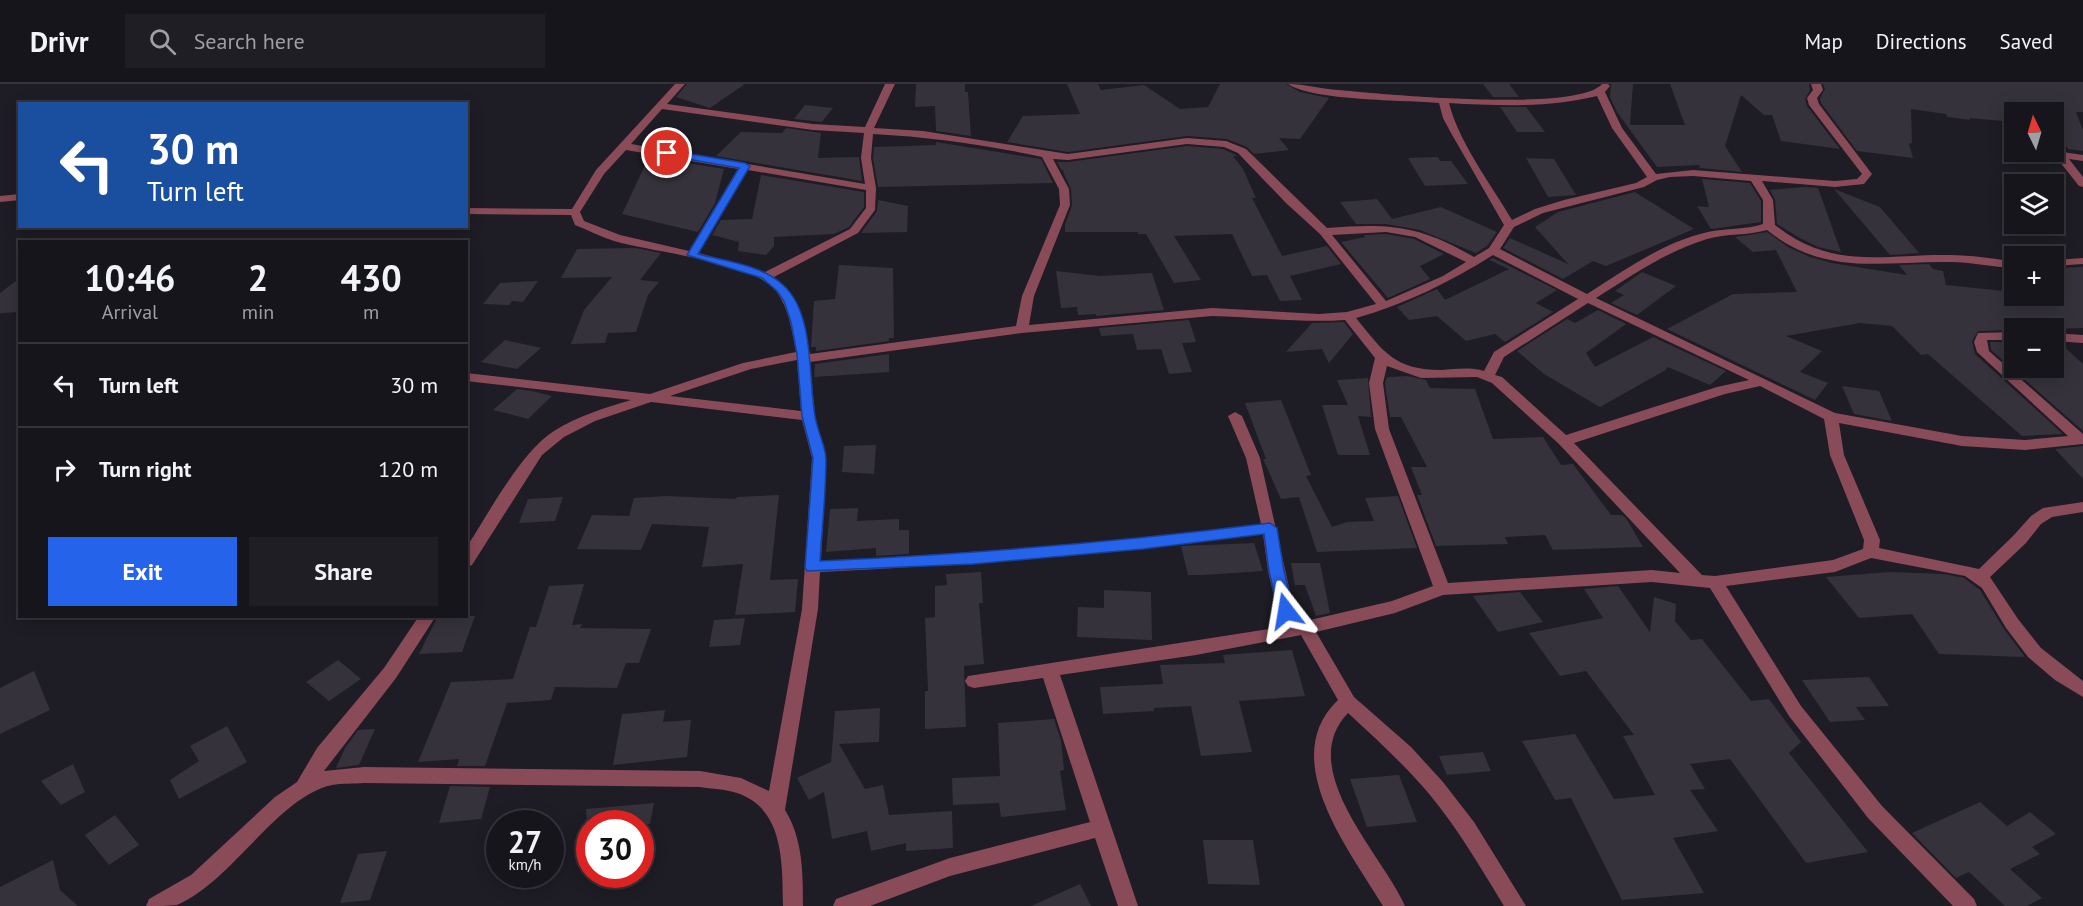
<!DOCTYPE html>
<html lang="en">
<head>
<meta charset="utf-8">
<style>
  :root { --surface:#16151b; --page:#1f1e24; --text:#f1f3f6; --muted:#9e9fa3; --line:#35343a; --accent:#2563eb }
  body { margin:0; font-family:"PT Sans",sans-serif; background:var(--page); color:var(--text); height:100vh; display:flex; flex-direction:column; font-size:22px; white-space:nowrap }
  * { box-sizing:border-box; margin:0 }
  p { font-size:20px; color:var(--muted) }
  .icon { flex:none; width:33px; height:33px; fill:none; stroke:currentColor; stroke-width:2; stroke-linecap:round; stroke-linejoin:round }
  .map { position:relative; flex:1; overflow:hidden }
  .details { position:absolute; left:18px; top:156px; width:450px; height:378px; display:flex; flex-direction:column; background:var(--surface); border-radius:0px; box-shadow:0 3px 15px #0003,0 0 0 2px var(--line) }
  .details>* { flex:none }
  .guide { position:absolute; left:18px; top:18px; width:450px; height:126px; border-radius:0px; box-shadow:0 3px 15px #0003,0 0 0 2px var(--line); background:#1a4fa0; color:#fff; overflow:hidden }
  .needle { width:39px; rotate:355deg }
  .fabs { position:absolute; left:2004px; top:18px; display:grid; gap:12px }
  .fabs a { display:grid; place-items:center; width:60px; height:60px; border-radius:0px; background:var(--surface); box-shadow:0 3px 15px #0003,0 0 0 2px var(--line); font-size:30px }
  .speed { position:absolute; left:486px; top:726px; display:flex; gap:12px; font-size:30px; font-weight:700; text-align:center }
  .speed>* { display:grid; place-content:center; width:78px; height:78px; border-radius:50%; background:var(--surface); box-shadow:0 3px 15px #0003,0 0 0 2px var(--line); line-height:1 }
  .speed small { font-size:15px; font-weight:400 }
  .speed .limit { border:9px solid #d22; background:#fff; color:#111 }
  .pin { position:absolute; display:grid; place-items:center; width:51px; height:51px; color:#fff; margin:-26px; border:3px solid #fff; border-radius:50%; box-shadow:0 2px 6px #0007 }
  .me { position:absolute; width:66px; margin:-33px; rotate:346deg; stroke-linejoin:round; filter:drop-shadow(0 0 4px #0008) }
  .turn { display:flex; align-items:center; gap:21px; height:126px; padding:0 30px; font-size:27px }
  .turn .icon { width:78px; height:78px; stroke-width:2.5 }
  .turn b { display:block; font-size:42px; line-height:51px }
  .eta { display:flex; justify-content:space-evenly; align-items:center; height:102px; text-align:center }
  .eta b { font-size:36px; font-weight:800; line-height:42px }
  .cta { display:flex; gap:12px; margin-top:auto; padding:12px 30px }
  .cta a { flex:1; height:69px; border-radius:0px; background:var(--accent); color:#fff; font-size:24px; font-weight:800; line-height:69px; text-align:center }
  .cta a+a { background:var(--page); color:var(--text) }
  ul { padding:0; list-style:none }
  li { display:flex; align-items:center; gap:18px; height:84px; padding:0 30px; border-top:2px solid var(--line) }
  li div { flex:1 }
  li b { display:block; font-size:22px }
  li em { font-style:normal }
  header { display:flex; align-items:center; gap:36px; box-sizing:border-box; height:84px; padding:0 30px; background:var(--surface); border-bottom:2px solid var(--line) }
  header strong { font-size:28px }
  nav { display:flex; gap:33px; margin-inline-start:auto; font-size:21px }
  .search { width:420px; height:54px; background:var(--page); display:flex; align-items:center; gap:15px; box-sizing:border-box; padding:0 21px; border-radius:0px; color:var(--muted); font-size:22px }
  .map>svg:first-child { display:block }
  .building { fill:#35323b }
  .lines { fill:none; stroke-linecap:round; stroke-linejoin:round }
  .minor { fill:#894b58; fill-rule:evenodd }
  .route { fill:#2563eb; stroke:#184099; stroke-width:1.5 }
</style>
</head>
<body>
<header>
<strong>Drivr</strong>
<div class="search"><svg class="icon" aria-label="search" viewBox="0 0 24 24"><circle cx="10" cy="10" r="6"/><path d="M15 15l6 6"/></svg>Search here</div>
<nav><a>Map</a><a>Directions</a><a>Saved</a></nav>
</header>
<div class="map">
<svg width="2083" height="822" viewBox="0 0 2083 822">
  <rect width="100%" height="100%" fill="#1e1c24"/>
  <!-- building -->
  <path class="building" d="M687 0H745L710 24 676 13Z
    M916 0H965V8H968L971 52 936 47 935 22 915 23Z
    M1067 0H1098L1101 6 1144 1 1180 25 1208 23 1220 0H1286L1300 8 1329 14 1300 55 1279 54 1289 66 1254 70 1247 63 1227 55 1187 52 1068 68 1007 58 1023 32 1080 30Z
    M1483 0H1509L1519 13H1493Z
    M1611 0H1633L1630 41H1685L1670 0H1809L1810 6 1805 15 1807 22 1840 65 1781 57 1772 31H1764L1741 11 1725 62 1742 88 1700 84 1699 81 1657 83 1617 28 1610 13Z
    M1823 0H2083V28H2076L2083 46V67L2068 65 2054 43V28H2014V38L1969 34 1970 36 1947 33 1946 30 1911 25 1912 59 1909 60 1913 74 1857 67 1821 19 1820 14 1825 5Z
    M805 21 833 24 822 38 794 35Z
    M1500 23H1526L1545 48H1517Z
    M786 44 821 49 818 74 859 73 862 97 716 72 741 48 782 49Z
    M936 58 1041 75 1053 99 878 103 873 74 874 63 936 61Z
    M1187 62 1223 65 1238 72H1233L1243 85 1256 114H1252L1282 172 1327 162 1341 180 1290 192 1302 216 1280 217 1267 191 1252 192 1232 150 1174 152 1201 196 1174 199 1146 150H1138V148H1065V141L1072 121 1071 105 1064 90 1063 85 1062 87 1057 78H1068Z
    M1438 73 1440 77H1451L1468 100 1425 102 1408 74Z
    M1526 74 1554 75 1576 111 1548 113Z
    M648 75H664L724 85 715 119 698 148 622 130Z
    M761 91 864 108V123L849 143 834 150 774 153V162L766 171 738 167 739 158 712 151 721 136 752 135Z
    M1702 95 1750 99 1761 117V138L1711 145 1697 122 1709 123Z
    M1804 103 1818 104 1841 168 1818 163 1798 153 1777 140 1775 116 1770 106Z
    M1834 105 1880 123 1919 169 1890 171Z
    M1635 108 1694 145 1606 182 1593 177 1563 195 1503 164 1510 154 1568 180 1535 143 1558 128Z
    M1377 115 1392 135 1441 123 1497 148 1487 162 1476 169 1420 146 1386 140H1356L1340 118Z
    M878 116 908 122 907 148 861 149 877 127Z
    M1767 148 1788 163 1810 173 1832 179 1907 191 1899 181 1929 180 1933 185 1943 187 1946 201 2014 208V212H2054V184L2083 183V244L1978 247 1972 257 1975 270 2063 350 2022 352 1928 270 1921 271 1892 242 1860 239 1786 252 1822 267 1800 288 1828 299 1815 316 1667 245 1733 210 1797 208 1776 166 1753 168 1735 153Z
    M1386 150 1414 155 1444 170 1420 182 1430 195 1388 214 1341 158 1365 153 1364 151Z
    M635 164 661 169 640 196 659 198 648 211 636 248 608 249 605 259 571 260 584 226 612 193 561 194 577 165Z
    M1493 174 1557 206 1536 219 1553 228 1505 258 1495 250 1466 257 1437 232 1409 236 1397 223 1437 205 1445 216 1509 185 1489 176Z
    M839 181 893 184 894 254H889V257L816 267V263H811L814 217 835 215Z
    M1056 187 1100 192 1152 189 1164 226 1096 232V230L1078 231 1077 223 1061 224Z
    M1642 188 1676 202 1637 231 1611 219 1624 211 1615 207Z
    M20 194V228L0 229V209Z
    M538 197 523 218 512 217 509 221 483 220 500 199Z
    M1598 226 1626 240 1586 269 1595 283 1653 253 1726 287 1710 301 1668 283 1664 287 1600 323 1544 290 1517 267 1567 235 1575 239Z
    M1189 236 1196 258 1182 259 1192 288 1169 290 1161 265 1137 266 1133 250 1101 252 1099 244Z
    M1344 238 1353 250 1329 279 1322 265 1286 268 1312 239Z
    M505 256 541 264 517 285 481 278Z
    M1990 258H2014V284H2054V259L2061 260 2083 280V347L1991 266Z
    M889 270V288L814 293 815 280Z
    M1407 292 1426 296 1430 304 1475 305 1493 355 1543 353 1561 381 1573 380 1611 431H1622L1626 434 1643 463 1553 466 1545 451 1505 453 1508 460 1436 462 1417 411H1422L1411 383H1427L1401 333H1390L1385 299 1387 293Z
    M1368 294 1371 333 1358 332 1370 371H1338L1322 321H1348L1337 296Z
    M1842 302 1879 307 1892 337 1854 330Z
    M517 305 532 307 552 312 528 335 493 326Z
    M1281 316 1311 391 1306 392 1332 443 1347 438 1374 437 1365 414 1398 412 1417 464 1317 468 1299 413 1281 415 1263 375H1266L1245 319Z
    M876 361 874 390 842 388 844 362Z
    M2083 362V395L2055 365Z
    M779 411 770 496 798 495 795 528 735 531 743 480 702 483 709 443 652 440 641 466 577 465 592 431 629 432 634 414 666 412 736 415 737 413Z
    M563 413 555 437 519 439 528 415Z
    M858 424 857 437 899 435V446H909V470L876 472V464L826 468 830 425Z
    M1254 459 1263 487 1204 491H1188L1181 462Z
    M1291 479H1320L1330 529 1316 532 1305 501H1295Z
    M981 488 983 519H979L984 580 964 582 966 643 925 645V607H928L925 534 935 533V502L947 501 946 490Z
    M1890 488 1944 490 1964 494 1980 506 2004 545 2025 573 1939 570 1912 530 1859 534 1826 493Z
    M584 500 572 541 582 540 580 544 651 545 639 579H626L617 604 555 603 551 616 507 619 485 682H457L459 675 418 678 451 598 513 595 530 543H536L549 502Z
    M1618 502 1650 548 1654 513 1676 520 1675 537 1691 556 1702 555 1751 617 1769 615 1801 658 1789 669 1868 768 1806 779 1730 675 1690 680 1705 705 1690 706 1718 747 1673 754 1704 809 1622 816 1571 714 1555 716 1522 657 1575 650 1614 715 1655 711 1623 652 1634 651 1586 587 1560 592 1529 549 1603 534 1584 505Z
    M1104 506 1151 508 1152 556 1077 553 1078 523 1104 524Z
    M1520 508 1543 538 1498 548 1473 512Z
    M438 532H475L462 568 419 570Z
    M745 534 740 561 709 563 714 536Z
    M1292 566 1305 612 1239 617 1252 668 1201 672 1191 622 1154 624V627L1103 630 1100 603 1163 600 1160 581 1225 579 1223 571Z
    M338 576 361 595 329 617 306 598Z
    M34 587 50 626 0 650V604Z
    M1869 593 1889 622 1856 623 1865 636 1830 638 1802 596Z
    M880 624 879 658 839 660 865 705 883 701 889 731 952 727 953 764 906 767V759L871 767 867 747 832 755 824 708 809 716 797 694 831 678 835 627Z
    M665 626 663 638 691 636 687 673 613 681 622 630Z
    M1054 635 1061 656 1064 686 1060 687 1066 726 1001 733 999 719 953 721 952 694 1000 692 998 639Z
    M227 642 247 678 179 715 170 696 199 677 190 662Z
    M375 645 359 681 336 684 345 664 358 646Z
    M1483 668 1491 687 1447 691 1439 672Z
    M73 680 85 708 61 721 41 697Z
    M1399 691 1417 738 1367 743 1350 695Z
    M450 702 490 703 481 735 439 739Z
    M1980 718 2007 742 2030 728 2056 750 2032 763 2040 770 2010 785 2042 814 2027 822H2005L1969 788 1956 794 1912 749Z
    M654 719 650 740H587L586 725Z
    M115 731 139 761 109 781 85 751Z
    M1203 756H1253L1260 801 1208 800Z
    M387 767 370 816 340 819 358 770Z
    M53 776 60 806 78 822H0V803Z
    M1080 800 1091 822H1031Z"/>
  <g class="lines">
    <!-- minor -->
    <path class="minor" d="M675 0H685L667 20 813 40 865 43 885 0H895L874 44 923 47 1068 70 1187 54 1226 57 1246 65 1327 144C1388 139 1420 141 1474 173L1489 164 1504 141 1451 49 1443 34 1439 19C1407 16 1312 17 1288 0 1305 0 1322 5 1339 6 1381 10 1577 29 1602 0H1608L1610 2 1605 8 1622 44 1656 90 1693 86 1835 97 1857 95 1862 90 1809 21 1807 14 1813 6 1811 0H1821L1823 6 1817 14 1819 20 1872 90 1864 100 1835 103 1762 97 1773 116 1775 141C1833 187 1883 170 1950 171 1971 171 1993 175 2014 177V184C1993 183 1971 178 1950 178 1882 177 1825 193 1767 146 1748 152 1727 149 1707 155 1665 168 1633 191 1596 214L1835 329 1962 352 2025 356 2068 352 1977 268 1974 258 1978 249 2014 248V256H1987L1989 267 2083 350V360L2025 366 1962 362 1839 339 1844 371 1880 456 1879 464 1979 485 2014 451 2031 432 2043 424 2083 418V428L2052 433 2041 440 2026 459 1990 493 2018 535 2041 564 2083 597V613L2055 596 2028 573 2006 544 1982 504 1965 492 1871 474 1835 488 1726 502 1801 622 1882 722 1974 815 1977 822H1953L1868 734 1789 632 1710 504 1652 498 1443 511 1395 529 1316 548 1354 613 1411 663 1443 698 1474 738 1526 822H1504C1481 784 1458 745 1430 711 1405 681 1376 655 1348 629 1294 685 1383 771 1405 822H1383C1350 767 1276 675 1338 616L1301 551 1196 571 1060 591 1138 822H1118L1095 754 950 792 870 822H833L836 815 950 774 1090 738 1043 594 974 604 968 602 965 597 968 592 1281 543 1268 487 1263 450C1116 469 969 481 820 488L818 525 785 726C803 755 803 789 803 822H783C782 781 785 725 737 709 725 705 712 705 700 703L364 699C354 700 342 699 332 701 277 713 232 798 177 821 169 822 155 822 146 822L149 815 191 791 275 713 297 698 317 664 384 584 419 532H436L396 594 324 687 364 683 700 687 741 694 769 707 802 525 812 374 802 336 651 318 595 337 564 353 542 371 472 481 466 483V464C489 429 520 369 554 347 577 332 605 324 631 316L466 297V289L650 310 743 279 796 268C792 247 789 224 776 207 754 178 651 168 614 157 601 153 588 146 575 141L571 131 466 130V124L572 125 596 86ZM1597 12 1612 44 1647 93 1636 99 1564 116 1535 125 1512 136C1491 100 1459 59 1449 19 1499 22 1548 24 1597 12ZM662 25 813 46 864 49 861 74 865 100 631 60ZM873 50C931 53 986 61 1042 73L1059 105 1060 121 1022 212 1016 242 810 270C804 241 797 213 774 193L858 149 875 126 876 104 871 74ZM1187 60 1224 63 1238 69 1286 119 1320 150 1376 220 1347 228 1319 230 1212 224 1029 241 1034 212 1070 121 1069 105 1053 75 1068 76ZM626 66 738 85 689 167 620 151 584 137 580 128 604 90ZM748 86 866 106V124L850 145 765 188 699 169ZM1693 92 1751 97 1763 116V140C1745 146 1726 144 1708 148 1663 158 1625 186 1587 210L1500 165 1514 143 1543 129 1644 103 1657 96 1670 93ZM1386 148 1415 153 1466 178 1443 192 1386 217 1332 151ZM1493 171 1578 215 1494 268 1484 287C1471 283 1455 285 1442 286 1394 286 1384 268 1356 234 1406 220 1450 198 1493 171ZM1588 219 1749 296 1717 303 1566 351 1502 293 1495 291 1504 273ZM1212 232C1256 233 1301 239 1345 236L1375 274 1369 299 1375 345 1433 502 1392 517 1297 539 1260 374 1242 332 1235 328 1228 332 1246 374 1261 440C1115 458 968 470 821 477L826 374 815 332 810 278 1022 249ZM797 276 801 327 670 312 751 285ZM1387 282 1421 294 1477 293 1492 299 1559 360 1680 489 1652 486 1448 499 1389 345 1383 299ZM1760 302 1824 335 1830 371 1864 456 1863 465 1833 476 1715 492 1702 491 1574 359 1725 310Z
      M2054 60 2063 68 2083 71V77L2069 75 2083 93V103L2079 102 2052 68Z
      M20 110V116L0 118V112Z
      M2083 174V180L2054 182V176Z
      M2054 249 2083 251V259L2054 257Z"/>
  </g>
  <!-- route -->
  <path class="route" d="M667 66 745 79 750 82 698 170C726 177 762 181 783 201 815 229 808 294 815 332 817 347 826 362 826 376 826 410 822 444 820 477 972 470 1119 458 1270 439L1277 444 1284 487 1294 527 1291 531H1281L1278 527 1269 487 1264 450 1143 465 974 480 807 487 805 483 813 374 802 332 797 270 791 238 784 217 777 207 762 194 687 171 739 84 664 71V67Z"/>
</svg>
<div class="fabs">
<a><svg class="needle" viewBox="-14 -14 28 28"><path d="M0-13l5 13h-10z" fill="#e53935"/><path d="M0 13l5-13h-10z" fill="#9e9fa3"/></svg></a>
<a><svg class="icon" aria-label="layers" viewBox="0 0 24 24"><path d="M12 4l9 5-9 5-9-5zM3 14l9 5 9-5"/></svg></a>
<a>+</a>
<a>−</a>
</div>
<div class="speed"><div>27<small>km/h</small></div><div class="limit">30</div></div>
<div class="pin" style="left:667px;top:69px;background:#d93025"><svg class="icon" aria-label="arrive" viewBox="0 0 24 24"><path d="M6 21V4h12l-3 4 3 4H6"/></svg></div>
<svg class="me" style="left:1286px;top:527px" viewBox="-20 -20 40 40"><path d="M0-17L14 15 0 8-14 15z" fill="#2563eb" stroke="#fff" stroke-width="4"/></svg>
<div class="guide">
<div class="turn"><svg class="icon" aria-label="left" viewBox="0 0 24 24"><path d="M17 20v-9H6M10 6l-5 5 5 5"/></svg><div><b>30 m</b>Turn left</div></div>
</div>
<section class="details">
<div class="eta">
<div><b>10:46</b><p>Arrival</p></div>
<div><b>2</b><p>min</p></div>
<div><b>430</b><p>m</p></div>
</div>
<ul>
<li><svg class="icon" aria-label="left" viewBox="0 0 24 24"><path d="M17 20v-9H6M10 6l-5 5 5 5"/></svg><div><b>Turn left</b></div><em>30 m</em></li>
<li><svg class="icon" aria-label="right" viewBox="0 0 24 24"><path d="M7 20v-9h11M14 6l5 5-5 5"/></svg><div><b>Turn right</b></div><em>120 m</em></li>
</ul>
<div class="cta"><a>Exit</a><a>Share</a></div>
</section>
</div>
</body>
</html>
